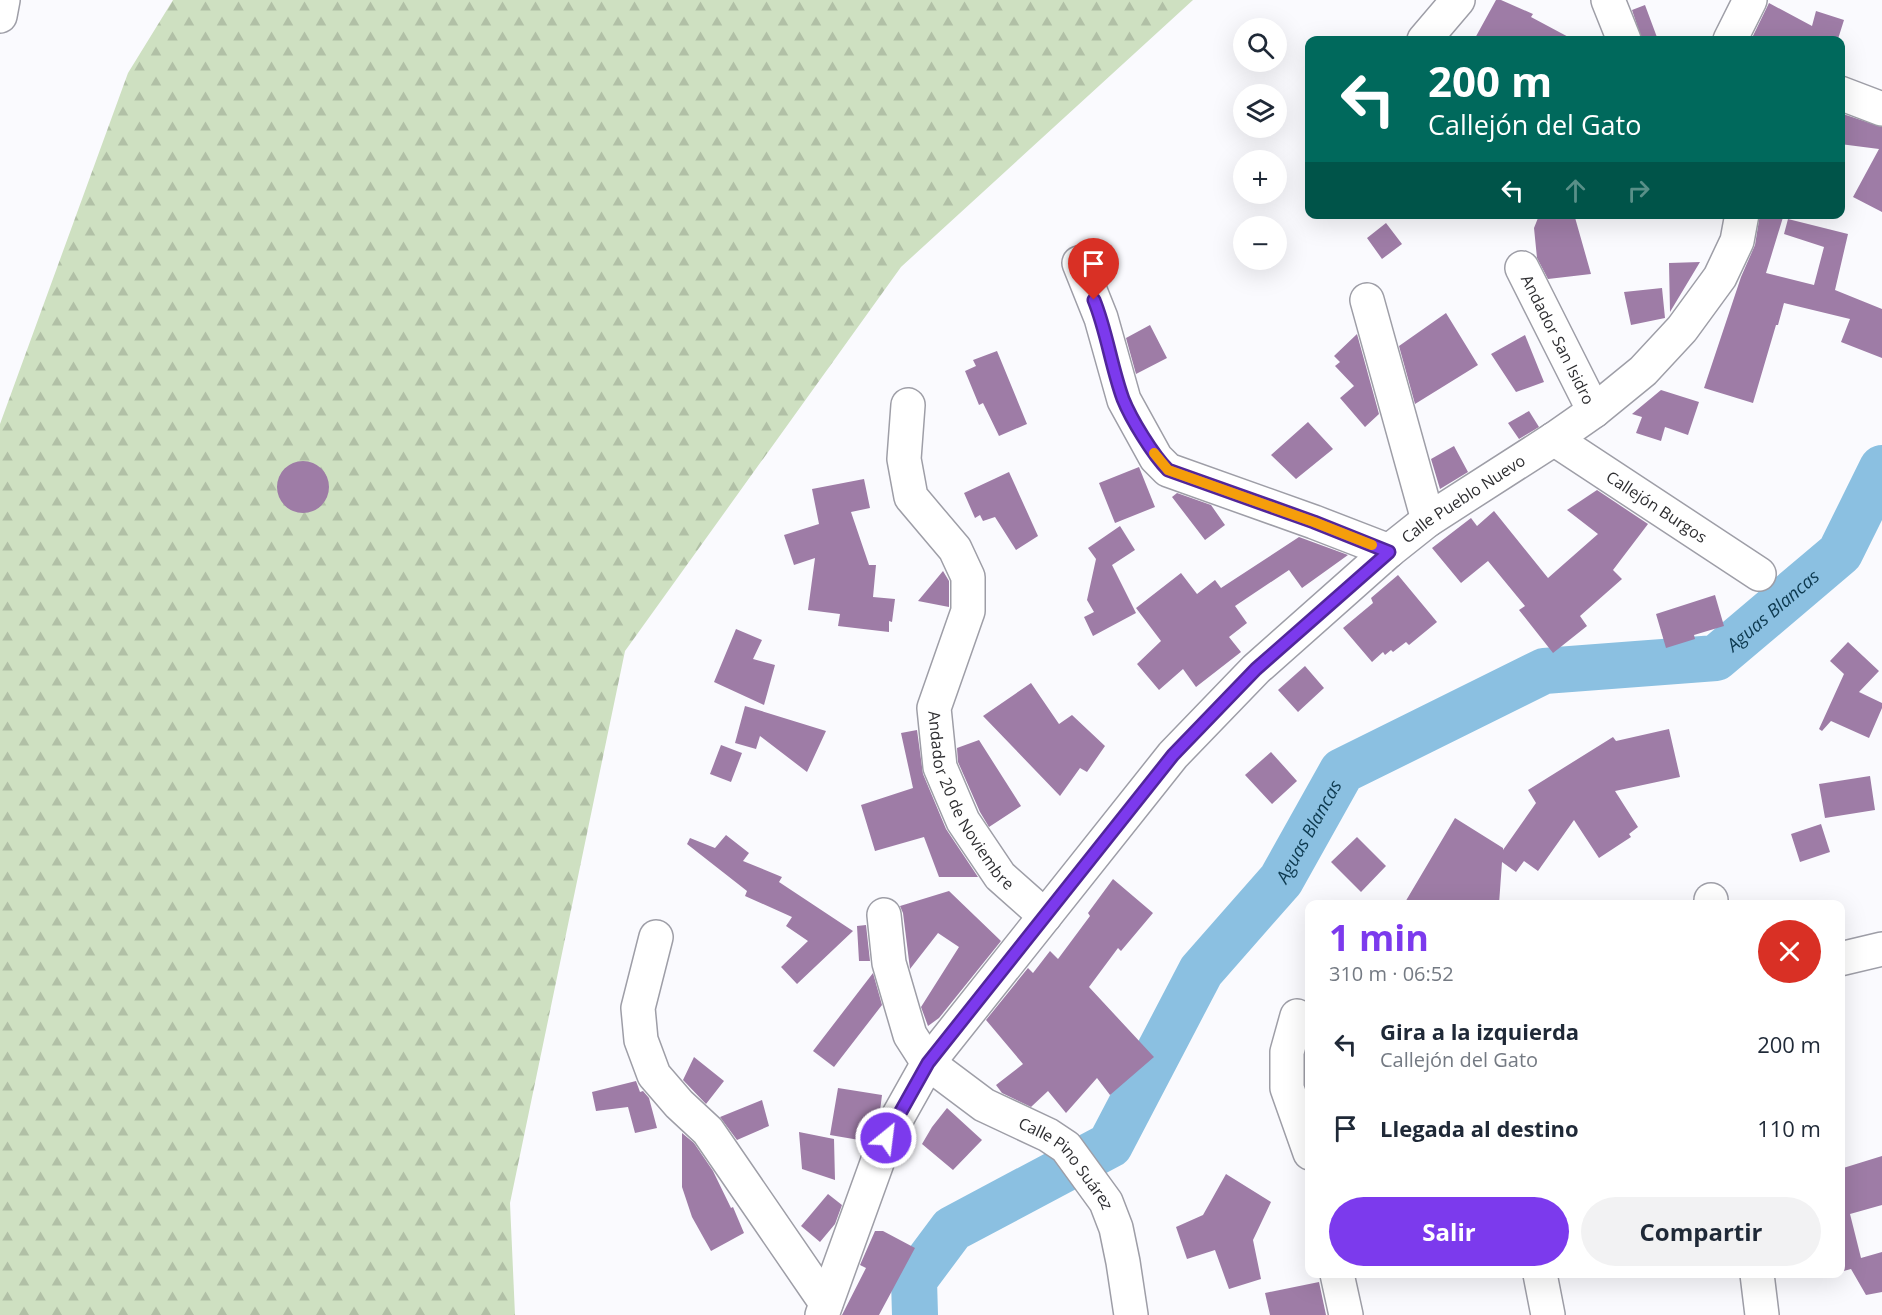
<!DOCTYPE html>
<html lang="es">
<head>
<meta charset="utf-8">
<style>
  :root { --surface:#fff; --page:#f2f2f3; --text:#1f2937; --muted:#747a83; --accent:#7c3aed }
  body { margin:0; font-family:"Open Sans",sans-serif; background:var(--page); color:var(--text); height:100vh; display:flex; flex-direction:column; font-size:22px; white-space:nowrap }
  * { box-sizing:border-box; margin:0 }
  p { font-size:20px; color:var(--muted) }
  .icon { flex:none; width:33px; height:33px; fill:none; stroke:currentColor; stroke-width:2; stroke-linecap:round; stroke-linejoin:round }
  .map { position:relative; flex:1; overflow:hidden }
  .drawer { position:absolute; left:1305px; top:900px; width:540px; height:378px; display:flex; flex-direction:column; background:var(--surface); border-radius:12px; box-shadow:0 6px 24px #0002 }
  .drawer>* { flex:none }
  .top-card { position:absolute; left:1305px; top:36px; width:540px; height:183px; border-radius:12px; box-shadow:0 6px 24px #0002; background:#00695c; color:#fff; overflow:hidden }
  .fabs { position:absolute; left:1233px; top:18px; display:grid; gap:12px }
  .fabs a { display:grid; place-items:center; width:54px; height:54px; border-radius:50%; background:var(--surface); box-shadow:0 6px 24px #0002; font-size:30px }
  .pin { position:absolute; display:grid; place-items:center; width:51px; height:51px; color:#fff; margin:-62px -26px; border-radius:50% 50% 50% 0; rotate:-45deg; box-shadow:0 0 6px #0007 }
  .pin .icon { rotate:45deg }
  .me { position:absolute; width:66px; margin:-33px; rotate:29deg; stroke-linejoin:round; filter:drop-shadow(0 0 4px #0008) }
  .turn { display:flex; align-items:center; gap:21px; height:126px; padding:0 24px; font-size:27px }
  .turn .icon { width:78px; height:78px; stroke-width:2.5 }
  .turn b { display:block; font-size:42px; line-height:51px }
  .lanes { display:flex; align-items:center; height:57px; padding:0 24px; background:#0003; justify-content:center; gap:30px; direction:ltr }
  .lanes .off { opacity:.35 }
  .round { display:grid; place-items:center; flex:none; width:63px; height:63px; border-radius:32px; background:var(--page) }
  .overview { display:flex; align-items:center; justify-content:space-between; height:102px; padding:0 24px }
  h1 { font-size:36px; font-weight:700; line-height:45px; color:var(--accent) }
  .cta { display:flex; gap:12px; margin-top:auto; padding:12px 24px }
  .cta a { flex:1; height:69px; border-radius:36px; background:var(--accent); color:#fff; font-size:24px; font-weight:700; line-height:69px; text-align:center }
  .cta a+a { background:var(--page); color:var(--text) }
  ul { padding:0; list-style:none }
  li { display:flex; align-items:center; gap:18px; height:84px; padding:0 24px }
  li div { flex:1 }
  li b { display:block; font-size:22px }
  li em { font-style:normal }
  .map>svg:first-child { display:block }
  .forest { fill:url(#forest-firs) }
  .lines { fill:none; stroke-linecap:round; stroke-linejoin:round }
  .river { stroke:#8bc0e1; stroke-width:46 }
  .building { fill:#9e7ca6 }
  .minor-casing { stroke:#9e9ea7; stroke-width:36 }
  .minor { stroke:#fff; stroke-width:33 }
  .route-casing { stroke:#51269a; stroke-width:15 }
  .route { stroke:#7c3aed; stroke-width:10 }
  .slow { stroke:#f59e0b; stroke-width:10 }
  .labels { text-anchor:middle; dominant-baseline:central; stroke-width:4.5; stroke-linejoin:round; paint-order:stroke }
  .street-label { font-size:16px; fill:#2e2e31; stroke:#fff }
  .water-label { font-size:18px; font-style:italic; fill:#0d394f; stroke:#fff }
</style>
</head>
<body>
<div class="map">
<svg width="1882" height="1315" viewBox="0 0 1882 1315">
  <defs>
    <pattern id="forest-firs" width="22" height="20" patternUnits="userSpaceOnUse" patternTransform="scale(1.5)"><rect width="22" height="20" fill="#cee0c1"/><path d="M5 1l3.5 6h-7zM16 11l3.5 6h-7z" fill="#b1c0a6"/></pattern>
  </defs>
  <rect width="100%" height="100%" fill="#fafafe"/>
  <!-- forest -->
  <path class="forest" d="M173 0H1193L901 267 625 651 510 1203 515 1315H0V424L128 73Z"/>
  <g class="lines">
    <!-- river -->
    <path class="river" id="s1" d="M915 1315 914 1280 952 1229 1110 1145 1201 971 1281 880 1342 771 1544 671 1716 658 1840 553 1882 468"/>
  </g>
  <!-- building -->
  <path class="building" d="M1496 0H1501L1533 14 1531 17 1574 40H1474Z
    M1769 3 1812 26 1816 11 1844 20 1838 39 1840 40H1751Z
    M1645 5 1658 40H1642L1632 10Z
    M1840 113 1882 127V212L1853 197 1879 149 1840 144Z
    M1563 214H1574L1591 274 1548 279 1537 258 1534 228 1538 218Z
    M1760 214H1784L1766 273 1814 285 1824 247 1784 234 1788 219 1848 234 1835 290 1882 309V358L1841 342 1850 319 1784 303 1778 325H1776L1753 403 1704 388 1741 277 1755 245Z
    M1386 223 1402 244 1382 259 1367 238Z
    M1700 262 1670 312 1669 263Z
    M1662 288 1665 318 1631 325 1624 292Z
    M1446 313 1478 365 1415 404 1399 346Z
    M1150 325 1167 358 1136 374 1126 338Z
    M1357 334 1379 414 1365 427 1340 398 1354 386 1335 366 1340 362 1334 356Z
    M1525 335 1544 382 1516 392 1491 354Z
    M997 351 1027 424 999 436 983 403 979 405 965 371 976 366 973 360Z
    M1661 390 1699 402 1688 435 1665 427 1661 441 1636 433 1642 417 1632 414Z
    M1529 411 1539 427 1519 439 1508 423Z
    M1308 422 1333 449 1296 479 1271 455Z
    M1454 446 1468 472 1440 489 1431 459Z
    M277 487a26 26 0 1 1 52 0a26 26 0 1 1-52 0Z
    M1139 467 1155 507 1115 523 1099 483Z
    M1009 472 1038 536 1016 550 995 517 983 521 980 515 975 518 964 493Z
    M864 479 870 508 851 512 869 565H876L873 597 895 599 892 622 889 621V632L838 626 840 614 808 610 815 558 794 565 784 535 819 524 812 489Z
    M1597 490 1648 524 1613 570 1622 579 1580 616 1587 626 1553 653 1519 610 1525 606 1488 561 1461 583 1432 548 1471 518 1477 526 1494 511 1548 578 1598 534 1567 510Z
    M1177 493 1211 505 1225 525 1205 540 1172 497Z
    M1120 526 1135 550 1112 565 1136 613 1093 636 1084 617 1094 612 1087 600 1096 559 1088 548Z
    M1299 537 1348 555 1302 588 1289 570 1235 606 1247 623 1229 637 1241 652 1196 687 1183 669 1159 690 1137 664 1161 641 1136 608 1181 573 1197 594 1215 580 1221 588Z
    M943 571 949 581V607L918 601Z
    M1398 575 1437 622 1409 645 1406 642 1393 652 1391 650 1385 655 1383 652 1372 662 1343 628 1373 603 1371 598Z
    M1715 595 1724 626 1694 635 1695 639 1666 648 1656 614Z
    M736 629 762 640 753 659 775 665 764 705 714 682Z
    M1848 642 1879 671 1859 692 1882 703V708L1869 738 1831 721 1822 731 1819 729 1844 674 1830 661Z
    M1305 666 1324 688 1298 712 1278 690Z
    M1031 683 1059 724 1072 715 1105 746 1087 772 1080 768 1060 796 983 716Z
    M745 706 826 731 807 772 760 736 756 749 735 743Z
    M1669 729 1680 777 1615 791 1638 827 1629 834 1631 837 1599 858 1574 820 1538 871 1524 861 1516 872 1502 862 1499 904H1404L1455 818 1503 848V850L1536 803 1528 790 1613 737 1616 741Z
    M917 730 923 774 946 829 978 877H939L924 837 875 851 861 805 913 788 901 733Z
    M979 740 1021 806 989 827 980 812 958 762 957 748Z
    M721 745 742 753 731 782 710 774Z
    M1271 752 1297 781 1272 804 1245 775Z
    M1870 776 1875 810 1825 818 1819 784Z
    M1821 824 1830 852 1800 862 1791 834Z
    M726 835 749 853 743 861 782 877 779 882 853 931 797 984 781 967 808 941 786 926 792 917 745 896 747 891 687 844 690 838 715 848Z
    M1357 837 1386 866 1361 892 1331 862Z
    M1113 879 1153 913 1121 951 1118 948 1089 987 1154 1057 1110 1095 1097 1078 1066 1113 1048 1091 1031 1107 1002 1093 996 1085 1023 1064 986 1020 1028 968 1033 973 1050 951 1058 959 1090 916 1088 913Z
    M949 891 1001 941 939 1018 928 1026 921 1007 959 947 938 933 910 969 903 913 900 906Z
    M866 925 870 961H859L857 926Z
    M873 973 882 1005 834 1067 813 1051Z
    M694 1057 724 1081 706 1104 683 1080Z
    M636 1081 640 1092 643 1091 649 1098 657 1128 635 1133 628 1107 596 1111 592 1092Z
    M838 1088 882 1095 880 1111 865 1141 830 1135Z
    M762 1100 769 1126 737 1140 720 1117Z
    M947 1108 982 1140 953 1170 922 1144 932 1127Z
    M799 1132 834 1139 835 1180 802 1169Z
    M682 1133 694 1143 713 1171 731 1208 733 1207 744 1233 711 1251 692 1217 682 1187Z
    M1882 1156V1205L1850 1214 1861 1258 1882 1252V1292L1866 1295 1851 1269 1840 1272V1169Z
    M1226 1174 1271 1202 1253 1240 1261 1279 1229 1289 1215 1250 1187 1259 1176 1227 1203 1215Z
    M828 1194 842 1205 835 1224 820 1242 801 1226Z
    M875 1231H883L915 1248 879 1315H842L866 1268 860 1265Z
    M1319 1282 1326 1315H1270L1265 1293Z"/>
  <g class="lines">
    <!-- minor casing -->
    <g class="minor-casing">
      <g id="minor">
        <path d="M1608 0 1624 40"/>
        <path d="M0 16 3 0"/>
        <path d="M1424 40 1458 0"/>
        <path d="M1730 40 1750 0"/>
        <path d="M1840 93 1882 109"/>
        <path d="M1079 263 1101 318 1124 400 1156 458 1168 470 1314 522 1389 551"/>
        <path id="s2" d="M1522 268 1594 411"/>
        <path d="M1367 300 1428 520"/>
        <path id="s3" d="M908 405 904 459 911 497 955 549 968 577V611L934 708 940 767 963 821 1000 876 1045 916"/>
        <path id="s4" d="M1554 439 1759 574"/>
        <path d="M1711 900V904"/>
        <path id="s5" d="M884 915 889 963 910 1035 928 1063 984 1105 1048 1135 1066 1147 1106 1202 1116 1228 1123 1262 1131 1315"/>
        <path d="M656 937 638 1008 641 1040 654 1075 679 1104 708 1131 826 1303"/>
        <path d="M1840 959 1882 949"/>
        <path d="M1297 1016 1287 1052V1088L1310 1153"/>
        <path d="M1337 1274 1346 1315"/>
        <path d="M1540 1274 1548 1315"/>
        <path d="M1757 1274 1762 1315"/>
        <path id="s6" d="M822 1315 886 1138 928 1063 1173 755 1256 669 1389 551 1428 520 1554 439 1594 411 1643 371 1682 329 1720 277 1737 241 1742 214"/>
      </g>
    </g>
    <!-- minor -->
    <use href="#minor" class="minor"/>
  </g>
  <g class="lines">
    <!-- route casing -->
    <g class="route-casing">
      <path id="route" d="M886 1138 928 1063 1173 755 1256 669 1389 552 1314 522 1168 470C1153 455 1131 419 1123 399 1111 366 1107 332 1094 300"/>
    </g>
    <!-- route -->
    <use href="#route" class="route"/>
    <!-- slow -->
    <path class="slow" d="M1154 453 1168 470 1314 522 1372 545"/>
  </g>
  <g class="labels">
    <!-- street labels -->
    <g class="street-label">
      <text stroke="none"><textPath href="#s2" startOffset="80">Andador San Isidro</textPath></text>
      <text stroke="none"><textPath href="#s6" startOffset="1056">Calle Pueblo Nuevo</textPath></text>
      <text stroke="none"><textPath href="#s4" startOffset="123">Callejón Burgos</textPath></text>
      <text stroke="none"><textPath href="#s3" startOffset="430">Andador 20 de Noviembre</textPath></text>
      <text stroke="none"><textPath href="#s5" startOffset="330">Calle Pino Suárez</textPath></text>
    </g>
    <!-- water labels -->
    <g class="water-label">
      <text stroke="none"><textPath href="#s1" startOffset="1192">Aguas Blancas</textPath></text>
      <text stroke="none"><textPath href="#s1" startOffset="651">Aguas Blancas</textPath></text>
    </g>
  </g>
</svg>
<div class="fabs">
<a><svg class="icon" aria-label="search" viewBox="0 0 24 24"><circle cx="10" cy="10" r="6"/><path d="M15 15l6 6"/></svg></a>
<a><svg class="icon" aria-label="layers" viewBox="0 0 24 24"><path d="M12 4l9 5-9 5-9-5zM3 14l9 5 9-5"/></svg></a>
<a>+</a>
<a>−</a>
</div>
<div class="pin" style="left:1094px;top:300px;background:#d93025"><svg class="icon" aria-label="arrive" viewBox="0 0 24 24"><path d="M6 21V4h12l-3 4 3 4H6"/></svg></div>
<svg class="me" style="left:886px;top:1138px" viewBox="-20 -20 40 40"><circle r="17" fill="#7c3aed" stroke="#fff" stroke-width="3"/><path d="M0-11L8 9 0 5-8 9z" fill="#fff"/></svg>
<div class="top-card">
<div class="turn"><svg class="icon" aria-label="left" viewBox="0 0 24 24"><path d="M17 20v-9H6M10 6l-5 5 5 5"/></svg><div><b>200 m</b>Callejón del Gato</div></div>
<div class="lanes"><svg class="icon" aria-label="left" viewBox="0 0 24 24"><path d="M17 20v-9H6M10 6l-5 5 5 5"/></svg><svg class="icon off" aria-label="ahead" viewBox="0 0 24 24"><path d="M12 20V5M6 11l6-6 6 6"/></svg><svg class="icon off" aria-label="right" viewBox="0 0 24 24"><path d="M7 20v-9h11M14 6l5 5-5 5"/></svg></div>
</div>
<section class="drawer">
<div class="overview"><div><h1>1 min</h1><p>310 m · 06:52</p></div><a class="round" style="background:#d93025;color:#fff"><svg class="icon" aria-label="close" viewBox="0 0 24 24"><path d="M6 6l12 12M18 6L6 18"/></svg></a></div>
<ul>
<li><svg class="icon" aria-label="left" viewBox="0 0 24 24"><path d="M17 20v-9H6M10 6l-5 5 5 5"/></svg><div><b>Gira a la izquierda</b><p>Callejón del Gato</p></div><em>200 m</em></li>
<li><svg class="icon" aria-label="arrive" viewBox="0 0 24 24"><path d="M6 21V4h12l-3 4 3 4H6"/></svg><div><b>Llegada al destino</b></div><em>110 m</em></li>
</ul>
<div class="cta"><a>Salir</a><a>Compartir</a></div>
</section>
</div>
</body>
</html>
